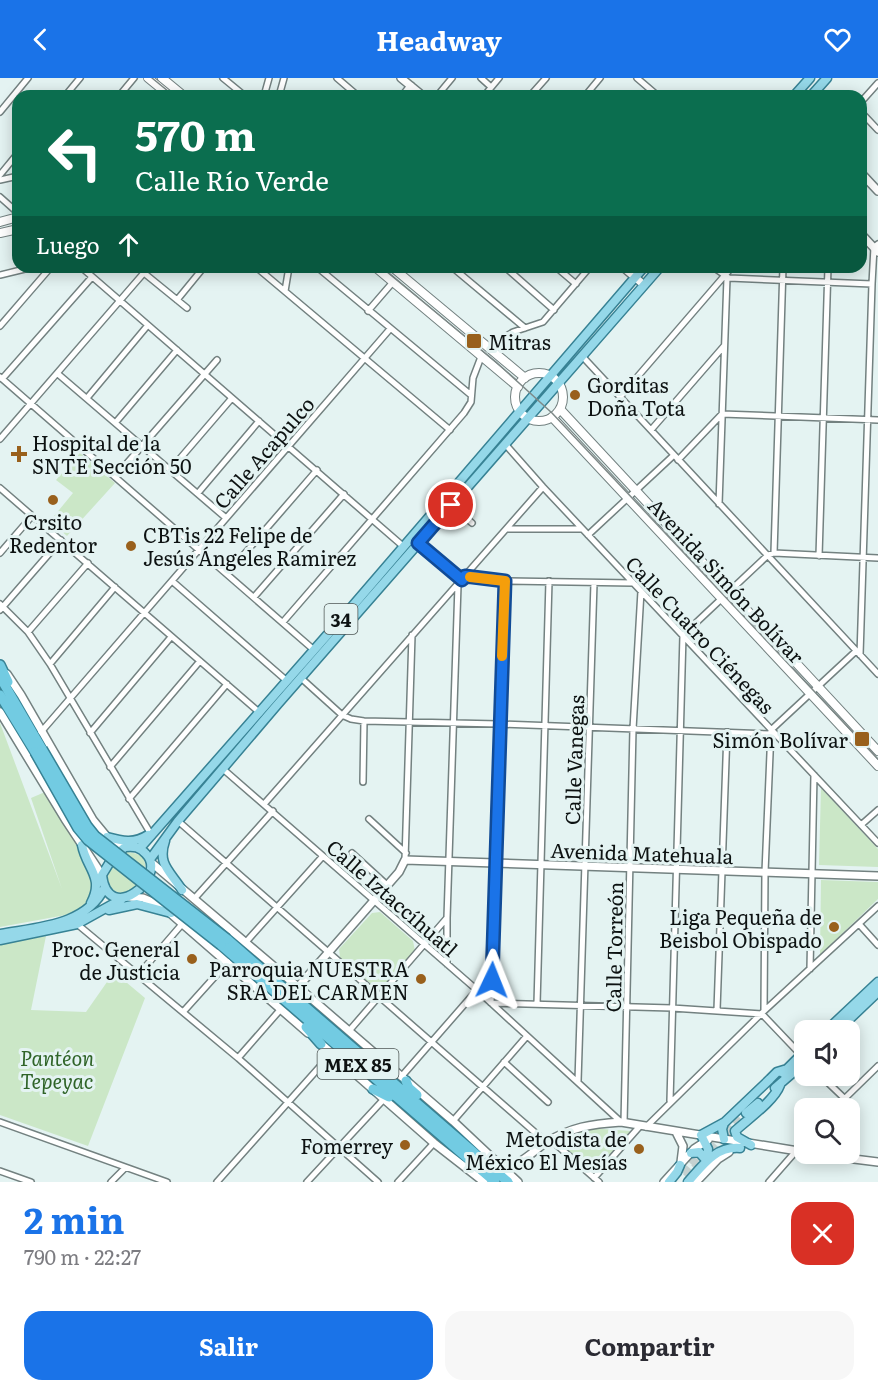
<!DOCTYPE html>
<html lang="es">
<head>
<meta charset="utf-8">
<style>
  :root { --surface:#fff; --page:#f7f7f7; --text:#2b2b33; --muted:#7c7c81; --accent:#1a73e8 }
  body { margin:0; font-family:Literata,serif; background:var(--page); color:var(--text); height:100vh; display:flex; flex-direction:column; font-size:22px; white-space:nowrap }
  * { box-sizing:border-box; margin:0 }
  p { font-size:20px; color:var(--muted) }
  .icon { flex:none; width:33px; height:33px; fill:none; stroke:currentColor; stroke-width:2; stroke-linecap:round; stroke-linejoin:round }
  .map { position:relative; height:1104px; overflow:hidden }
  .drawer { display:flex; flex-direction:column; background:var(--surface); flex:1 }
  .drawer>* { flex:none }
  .hud { position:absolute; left:12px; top:12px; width:855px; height:183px; border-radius:18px; box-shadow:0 3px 15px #0003; background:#0b6e4f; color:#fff; overflow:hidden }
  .controls { position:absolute; left:794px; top:942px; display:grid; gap:12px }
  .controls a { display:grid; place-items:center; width:66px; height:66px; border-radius:12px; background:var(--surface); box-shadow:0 3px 15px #0003; font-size:30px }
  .pin { position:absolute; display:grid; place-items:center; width:51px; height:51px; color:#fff; margin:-26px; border:3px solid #fff; border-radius:50%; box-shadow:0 2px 6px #0007 }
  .me { position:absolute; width:66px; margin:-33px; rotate:2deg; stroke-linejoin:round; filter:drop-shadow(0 0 4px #0008) }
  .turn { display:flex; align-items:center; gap:21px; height:126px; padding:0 24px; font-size:27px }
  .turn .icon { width:78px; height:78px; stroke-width:2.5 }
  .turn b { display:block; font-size:42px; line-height:51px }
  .then { display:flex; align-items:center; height:57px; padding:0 24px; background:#0003; gap:12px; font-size:22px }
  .round { display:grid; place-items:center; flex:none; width:63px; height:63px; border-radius:18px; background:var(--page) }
  .summary { display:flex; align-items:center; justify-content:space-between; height:102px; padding:0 24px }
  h1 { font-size:36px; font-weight:700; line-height:45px; color:var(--accent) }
  .primary-button { display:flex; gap:12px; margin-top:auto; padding:12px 24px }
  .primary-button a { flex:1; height:69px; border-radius:18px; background:var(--accent); color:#fff; font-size:24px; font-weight:700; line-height:69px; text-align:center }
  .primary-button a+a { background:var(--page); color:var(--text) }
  header { display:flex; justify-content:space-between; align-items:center; height:78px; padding:0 24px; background:var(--accent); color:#fff; font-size:27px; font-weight:700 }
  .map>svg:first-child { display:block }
  .green { fill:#cbe7c7 }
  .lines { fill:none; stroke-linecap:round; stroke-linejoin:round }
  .primary-tunnel { stroke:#c4d1d0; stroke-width:8; stroke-dasharray:8 4; stroke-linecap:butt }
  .minor-casing { stroke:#738180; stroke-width:8 }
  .tertiary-casing { stroke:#738180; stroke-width:10 }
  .secondary-casing { stroke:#738180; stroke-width:10 }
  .primary-casing { stroke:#378294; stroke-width:11 }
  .trunk-casing { stroke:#378294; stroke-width:12 }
  .minor { stroke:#fff; stroke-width:5 }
  .tertiary { stroke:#fff; stroke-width:7 }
  .secondary { stroke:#fff; stroke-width:8 }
  .primary { stroke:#95d8e9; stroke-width:8 }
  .trunk { stroke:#72cbe2; stroke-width:9 }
  .rail { stroke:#7e8988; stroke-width:1.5 }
  .trunk-bridge-casing { stroke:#378294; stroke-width:12; stroke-linecap:butt }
  .trunk-bridge { stroke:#72cbe2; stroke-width:9 }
  .route-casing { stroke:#114b97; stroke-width:15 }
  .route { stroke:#1a73e8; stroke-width:10 }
  .slow { stroke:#f59e0b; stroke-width:10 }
  .poi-dot { fill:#99601c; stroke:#e4f3f2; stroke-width:2 }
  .labels { text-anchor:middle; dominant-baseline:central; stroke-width:6; stroke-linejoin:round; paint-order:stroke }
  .shield { fill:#e4f3f2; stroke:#4e5655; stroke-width:1.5 }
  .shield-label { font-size:18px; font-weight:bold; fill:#0d1212 }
  .poi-label { font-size:20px; fill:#0d1212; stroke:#e4f3f2; text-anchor:end }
  .street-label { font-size:20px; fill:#0d1212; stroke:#e4f3f2 }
  .park-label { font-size:20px; font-style:italic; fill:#2f6428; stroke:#e4f3f2 }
</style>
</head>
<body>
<header><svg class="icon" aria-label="back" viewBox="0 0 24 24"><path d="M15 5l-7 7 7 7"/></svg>Headway<svg class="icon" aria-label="heart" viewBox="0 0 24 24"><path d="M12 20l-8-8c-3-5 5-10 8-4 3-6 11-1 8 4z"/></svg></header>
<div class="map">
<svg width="878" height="1104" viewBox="0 0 878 1104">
  <rect width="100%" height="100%" fill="#e4f3f2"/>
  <!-- green -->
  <path class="green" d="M80 375 115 405 67 458 50 443 73 415 56 402Z
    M0 645 62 811 31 720 45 714 95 795 96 801 86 828 71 836 0 849Z
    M821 710 878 771V789L819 787Z
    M127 774C165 776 135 822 117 814 96 805 115 781 127 774Z
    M821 802 878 804V821L820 877Z
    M380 834 413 863 415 873 383 909 376 910 340 880 339 871 372 835Z
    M46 858 31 932 86 934 114 894 145 920 88 1068 0 1037V866Z
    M588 1050 631 1053 593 1095 559 1065Z"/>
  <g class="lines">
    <!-- primary-tunnel -->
    <path class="primary-tunnel" d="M683 1095 702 1073
      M686 1099 746 1035"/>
    <!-- minor casing -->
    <g class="minor-casing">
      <path id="minor" d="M223 0 245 18
        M337 0 358 18
        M481 0 491 9
        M637 0 658 18
        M65 18 80 0
        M119 18 134 0
        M264 18 269 0
        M279 18 284 0
        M343 18 354 15
        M437 18 452 0
        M484 18 499 0
        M530 18 546 0
        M585 18 600 0
        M861 24 878 5
        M0 34 28 0
        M861 34 878 52
        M0 97 18 75
        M0 102 18 98
        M0 119 18 135
        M81 189 404 469
        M256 189 450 352
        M317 189 471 317
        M452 189 525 250
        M505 189 554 232
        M556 189 576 206
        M713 189 729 200 872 206
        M144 195 187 230
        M0 197 33 189
        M285 213 289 189
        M177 222 204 189
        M368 233 393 204
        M0 248 51 189
        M489 269 513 254 543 244 590 189
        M582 278 878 596
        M58 296 226 440
        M0 299 314 572
        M2 301 92 199
        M620 319 732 189
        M87 320 148 247
        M116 344 177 272
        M651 352 724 268
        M0 361 149 189
        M505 366 543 409 878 765
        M678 382 722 336 878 342
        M171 391 232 320
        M115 399 217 282
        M0 410 260 635
        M198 415 259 343
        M719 426 727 200
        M451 427 472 445
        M507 451H582
        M588 457 674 377
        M418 465 462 502
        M0 475 32 438
        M774 475 783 189
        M819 478 828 189
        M227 496 317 392
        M465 498 505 503 633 505
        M172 503 287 603
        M254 519 344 416
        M0 526 28 554 50 586 152 758
        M0 532 61 462
        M283 544 464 335 471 324 473 300 481 279
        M28 554 88 485
        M860 577 872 206 874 169 878 166
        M50 586 115 509
        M301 600 342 637 351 641 364 643 499 646 771 656
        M41 654 390 251
        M90 655 171 559
        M110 689 200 583
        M223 691 477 912 621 1044
        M363 704 364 643
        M129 721 227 606
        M265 725 543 409
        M369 741 406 775
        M178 743 546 1064
        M861 747 878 732
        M352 775 387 807
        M405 782 412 557
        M194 821 273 733
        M77 846 238 980 378 1104
        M859 846 878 867
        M246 864 323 778
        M447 886V840L458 507
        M810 891 814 697
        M139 896 183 845
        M491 925 505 503
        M491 925 672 930 762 936 801 977
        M537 926 549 503
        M717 932 727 654
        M764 933 765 794 771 652 856 573
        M183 934 228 884
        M349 953 446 841
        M238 980 280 932
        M504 984 548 1024
        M821 998 844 1020 849 1030
        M401 999 477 912
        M578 1003 594 505
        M670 1023 683 557 768 477 774 475 878 480
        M835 1030 878 988
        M849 1031V1048
        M453 1043 527 958
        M0 1044 167 1104
        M624 1045 633 651 641 513
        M646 1049 764 933 878 828
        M551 1062 599 1104
        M0 1093 31 1104
        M594 1100 640 1048
        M111 1104 125 1090
        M217 1104 332 975
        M307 1104 384 1021
        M398 1104 434 1065
        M769 1104 804 1064"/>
    </g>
    <!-- tertiary casing -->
    <g class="tertiary-casing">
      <path id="tertiary" d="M401 0 423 18
        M403 18 411 8
        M861 95 878 113
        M861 156 878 174
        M623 189 644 207
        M7 596 21 617 93 742 107 759 125 769
        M0 634 65 741 102 797
        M153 786 298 909 453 1043 518 1104
        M129 819 143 820 162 828 308 955
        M298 909 399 794 405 782 878 798
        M319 964 434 1065 484 1104
        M676 1054 683 1068 681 1084
        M814 1076 878 1084
        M501 1086C517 1092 533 1073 545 1065 571 1049 591 1046 621 1044L804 1074
        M664 1104 694 1071 708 1062
        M696 1104 718 1081 729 1074"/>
    </g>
    <!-- secondary casing -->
    <g class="secondary-casing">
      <path id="secondary" d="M148 0 170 18
        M162 0 184 18
        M0 144 18 139
        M0 155 18 151
        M375 189 518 309
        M392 189 525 300
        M515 319a24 24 0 1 1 48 0a24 24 0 1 1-48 0Z
        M560 331 878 673
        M552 339 878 688"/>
    </g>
    <!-- primary casing -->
    <g class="primary-casing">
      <path id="primary" d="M794 18 810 0
        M811 18 827 0
        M107 759C122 763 134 766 148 757
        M165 763C157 786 170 793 182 812
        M82 767C86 790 105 799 91 825
        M125 769C134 768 140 769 146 776 169 799 108 849 102 797L113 779Z
        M140 770 350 531 644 189
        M151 780 178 743 277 627 660 189
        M109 832 137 826 171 835
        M0 856C38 849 86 848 105 809
        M0 862 77 846 122 821
        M827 952 878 904
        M838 952 878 914
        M783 995 804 974
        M775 1010 804 985
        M746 1035 758 1025
        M724 1061 722 1051 724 1045
        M751 1067 737 1059 735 1053C748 1041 774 1023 780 1007
        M691 1075 699 1074 707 1083
        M707 1083 708 1071 701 1057 725 1044 770 1001 777 994 787 991
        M669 1104 677 1094 680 1087
        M688 1104C703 1087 716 1068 740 1070"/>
    </g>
    <!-- trunk casing -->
    <g class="trunk-casing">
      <path id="trunk" d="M0 587 8 604
        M0 599 42 671
        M0 617 35 674
        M227 861 508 1104
        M221 867 495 1104
        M306 949 321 966
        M406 1003 409 1010 417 1017
        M373 1011 389 1019"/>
    </g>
    <!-- minor -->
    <use href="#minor" class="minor"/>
    <!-- tertiary -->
    <use href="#tertiary" class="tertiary"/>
    <!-- secondary -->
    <use href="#secondary" class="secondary"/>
    <!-- primary -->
    <use href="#primary" class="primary"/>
    <!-- trunk -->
    <use href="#trunk" class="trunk"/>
    <!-- rail -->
    <path class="rail" d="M152 0 174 18
      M381 189 496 284 552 335 878 681"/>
    <!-- trunk-bridge casing -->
    <g class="trunk-bridge-casing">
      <path id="trunk-bridge" d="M42 671 87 748 95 758 227 861
        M35 674 78 750 88 762 221 867"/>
    </g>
    <!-- trunk-bridge -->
    <use href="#trunk-bridge" class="trunk-bridge"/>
  </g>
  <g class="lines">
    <!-- route casing -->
    <g class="route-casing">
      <path id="route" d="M451 427 418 465 462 502 465 498 505 503 492 902"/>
    </g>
    <!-- route -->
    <use href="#route" class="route"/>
    <!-- slow -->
    <path class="slow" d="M470 499 505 503 502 578"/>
  </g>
  <!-- markers -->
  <g class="poi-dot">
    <rect x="466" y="255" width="16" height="16" rx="3"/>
    <circle cx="575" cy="317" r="6"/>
    <path d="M16 367h6v6h6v6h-6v6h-6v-6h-6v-6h6z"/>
    <circle cx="53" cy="422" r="6"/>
    <circle cx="131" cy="468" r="6"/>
    <rect x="854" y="653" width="16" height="16" rx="3"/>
    <circle cx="834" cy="849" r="6"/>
    <circle cx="192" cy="881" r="6"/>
    <circle cx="421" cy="901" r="6"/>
    <circle cx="405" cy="1067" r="6"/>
    <circle cx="639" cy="1071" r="6"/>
  </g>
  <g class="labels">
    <!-- shield labels -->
    <g class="shield">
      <rect x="324.5" y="526" width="33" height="30" rx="4.5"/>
      <rect x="317.5" y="971" width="81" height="30" rx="4.5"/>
    </g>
    <g class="shield-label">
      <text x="341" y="541">34</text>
      <text x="358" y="986">MEX 85</text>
    </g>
    <!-- poi labels -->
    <g class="poi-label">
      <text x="488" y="263" text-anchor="start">Mitras</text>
      <text x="587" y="306" text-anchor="start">Gorditas<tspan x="587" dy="23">Doña Tota</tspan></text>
      <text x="32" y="364" text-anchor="start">Hospital de la<tspan x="32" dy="23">SNTE Sección 50</tspan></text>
      <text x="53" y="443" text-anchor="middle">Crsito<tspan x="53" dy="23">Redentor</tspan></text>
      <text x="143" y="456" text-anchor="start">CBTis 22 Felipe de<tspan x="143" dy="23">Jesús Ángeles Ramirez</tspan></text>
      <text x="848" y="661">Simón Bolívar</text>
      <text x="822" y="838">Liga Pequeña de<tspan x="822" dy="23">Beisbol Obispado</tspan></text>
      <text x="180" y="870">Proc. General<tspan x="180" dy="23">de Justicia</tspan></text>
      <text x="409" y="890">Parroquia NUESTRA<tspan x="409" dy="23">SRA DEL CARMEN</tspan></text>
      <text x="627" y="1060">Metodista de<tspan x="627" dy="23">México El Mesías</tspan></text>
      <text x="393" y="1067">Fomerrey</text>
    </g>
    <!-- street labels -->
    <g class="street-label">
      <text transform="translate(263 374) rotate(-49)">Calle Acapulco</text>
      <text transform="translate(727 502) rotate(47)">Avenida Simón Bolívar</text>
      <text transform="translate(701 556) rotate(47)">Calle Cuatro Ciénegas</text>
      <text transform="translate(573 682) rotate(-88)">Calle Vanegas</text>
      <text transform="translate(642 774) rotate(2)">Avenida Matehuala</text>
      <text transform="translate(393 819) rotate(41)">Calle Iztaccíhuatl</text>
      <text transform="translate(613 869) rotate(-89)">Calle Torreón</text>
    </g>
    <!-- park labels -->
    <g class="park-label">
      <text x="57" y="979">Pantéon<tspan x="57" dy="23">Tepeyac</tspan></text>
    </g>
  </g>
</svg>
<div class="controls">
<a><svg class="icon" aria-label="sound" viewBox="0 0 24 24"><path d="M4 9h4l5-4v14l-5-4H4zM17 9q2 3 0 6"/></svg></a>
<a><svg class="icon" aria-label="search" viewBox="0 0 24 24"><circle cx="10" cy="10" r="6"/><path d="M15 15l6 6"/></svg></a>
</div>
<div class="pin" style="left:451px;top:427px;background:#d93025"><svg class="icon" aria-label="arrive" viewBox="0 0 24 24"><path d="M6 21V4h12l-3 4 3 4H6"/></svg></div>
<svg class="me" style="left:492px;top:902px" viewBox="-20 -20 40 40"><path d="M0-17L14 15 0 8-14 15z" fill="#1a73e8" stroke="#fff" stroke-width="4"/></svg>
<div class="hud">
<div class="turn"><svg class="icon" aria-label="left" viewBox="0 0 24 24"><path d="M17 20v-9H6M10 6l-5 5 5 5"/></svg><div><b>570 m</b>Calle Río Verde</div></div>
<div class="then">Luego<svg class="icon" aria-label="ahead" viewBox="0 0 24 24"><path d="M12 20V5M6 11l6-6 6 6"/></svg></div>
</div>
</div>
<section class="drawer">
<div class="summary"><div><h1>2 min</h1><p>790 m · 22:27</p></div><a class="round" style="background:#d93025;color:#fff"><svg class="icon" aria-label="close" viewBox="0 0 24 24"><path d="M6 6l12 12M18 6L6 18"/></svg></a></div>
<div class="primary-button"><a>Salir</a><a>Compartir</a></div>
</section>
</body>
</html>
